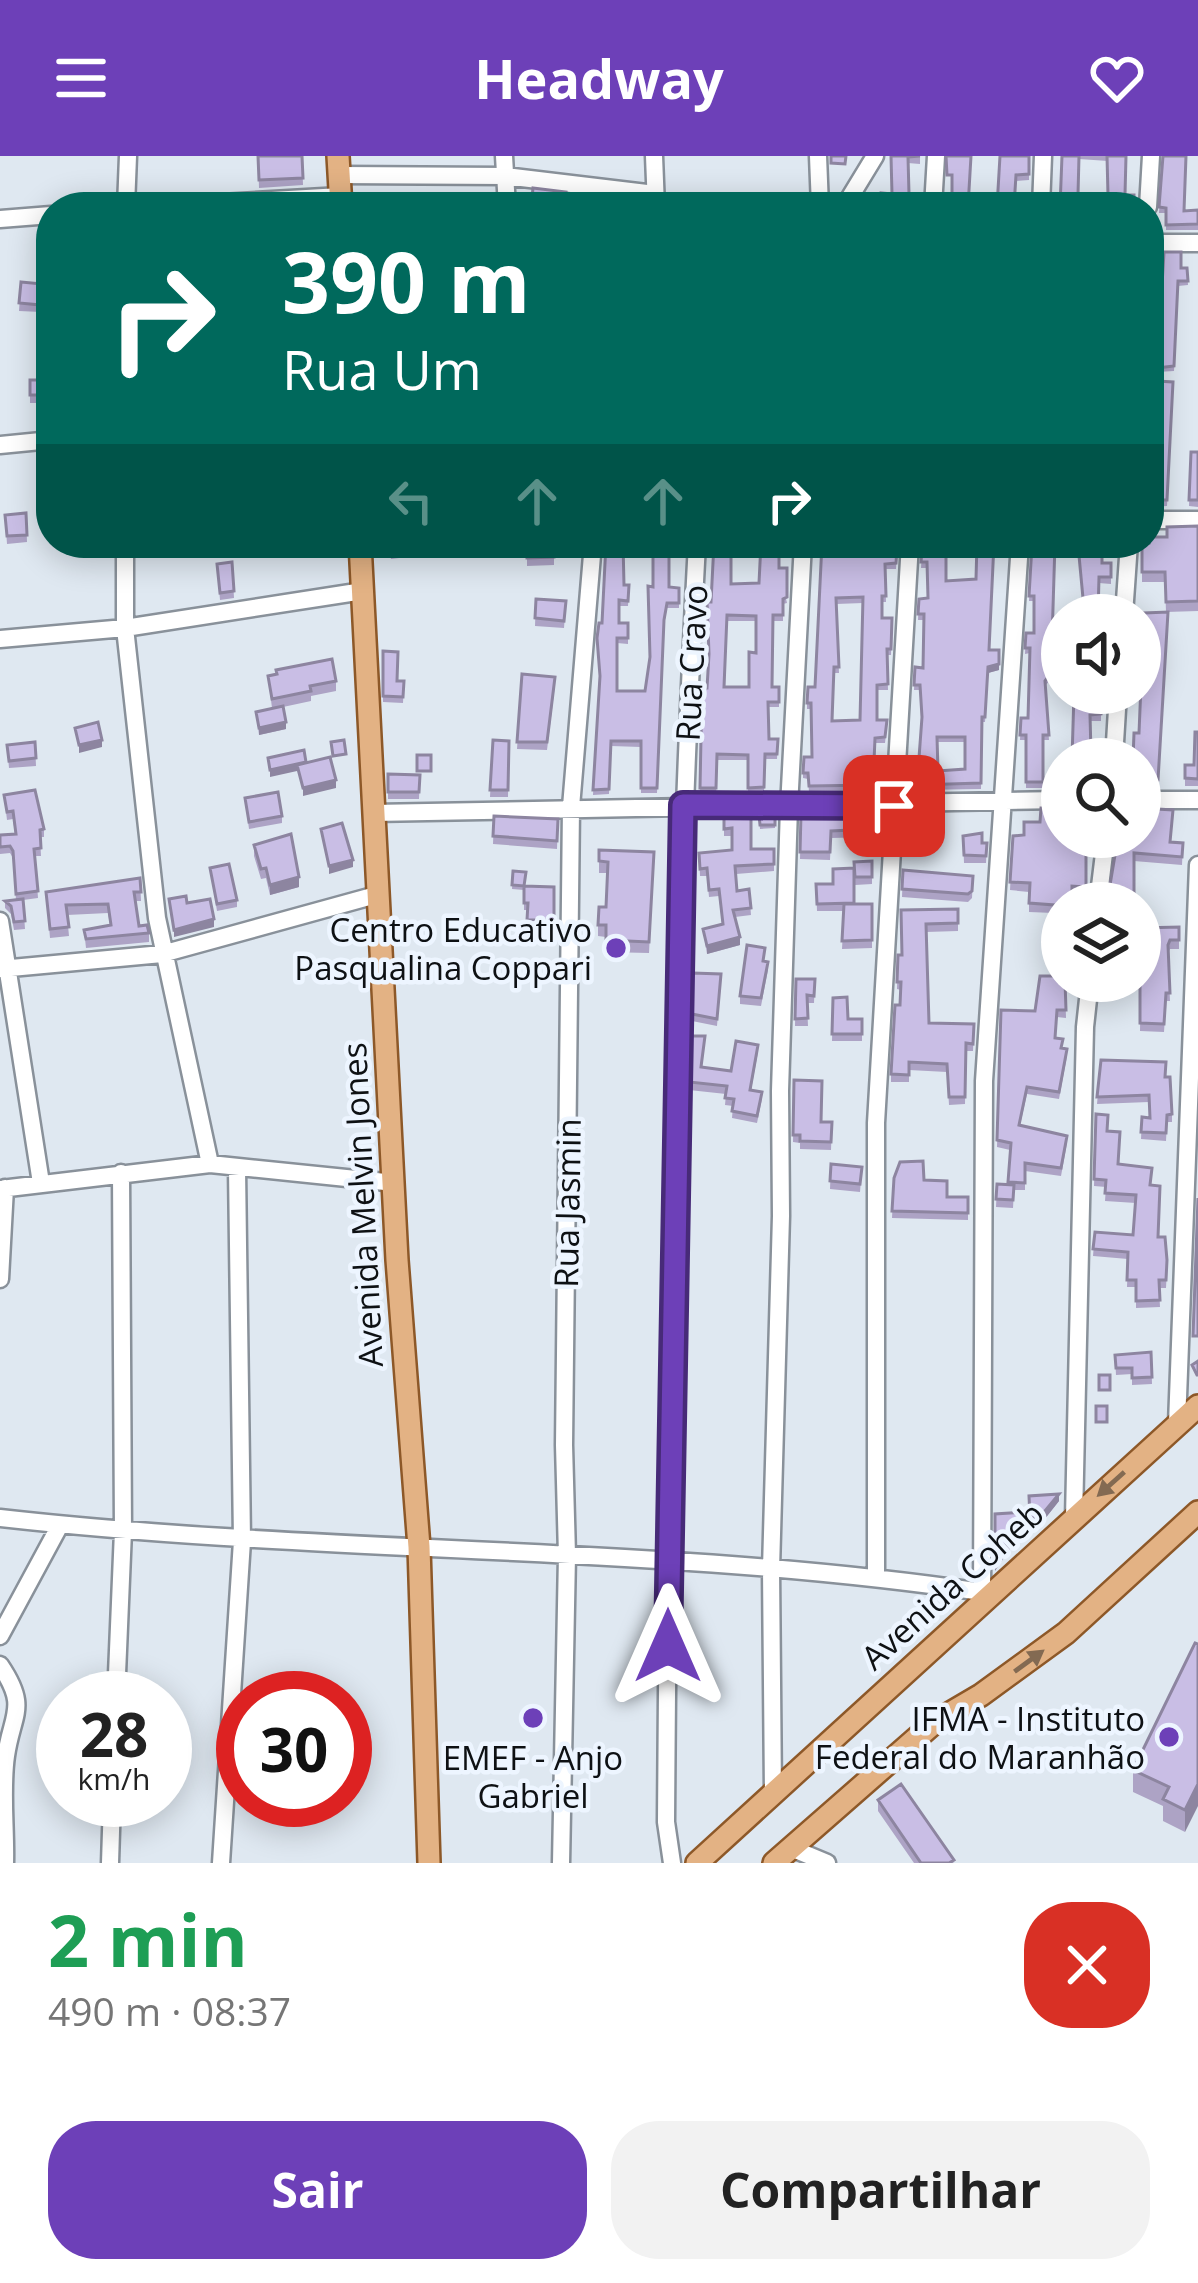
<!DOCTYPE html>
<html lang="pt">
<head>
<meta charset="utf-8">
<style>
  :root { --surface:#fff; --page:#f2f2f2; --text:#222; --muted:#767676; --accent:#6d40b8 }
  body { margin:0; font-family:"Open Sans",sans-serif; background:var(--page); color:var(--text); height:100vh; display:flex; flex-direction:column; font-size:45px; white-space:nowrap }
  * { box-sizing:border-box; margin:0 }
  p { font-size:39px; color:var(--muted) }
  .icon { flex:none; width:66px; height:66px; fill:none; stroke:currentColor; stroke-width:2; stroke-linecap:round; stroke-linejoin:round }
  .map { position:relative; height:1707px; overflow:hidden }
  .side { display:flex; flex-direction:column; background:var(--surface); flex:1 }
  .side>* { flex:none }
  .top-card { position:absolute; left:36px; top:36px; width:1128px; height:366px; border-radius:48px; box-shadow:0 6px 30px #0003; background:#00695c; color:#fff; overflow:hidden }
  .tools { position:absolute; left:1041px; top:438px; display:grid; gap:24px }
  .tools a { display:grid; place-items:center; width:120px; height:120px; border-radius:50%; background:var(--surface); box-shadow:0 6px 30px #0003; font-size:60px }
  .speed { position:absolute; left:36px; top:1515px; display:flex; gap:24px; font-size:60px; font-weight:700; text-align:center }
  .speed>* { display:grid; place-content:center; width:156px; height:156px; border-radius:50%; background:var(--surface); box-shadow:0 6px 30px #0003; line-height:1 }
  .speed small { font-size:30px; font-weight:400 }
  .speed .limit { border:18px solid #d22; background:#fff; color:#111 }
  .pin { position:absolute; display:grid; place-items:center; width:102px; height:102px; color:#fff; margin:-51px; border-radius:24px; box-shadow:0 6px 18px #0006 }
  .me { position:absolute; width:132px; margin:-66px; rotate:0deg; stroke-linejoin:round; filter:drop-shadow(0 0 9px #0008) }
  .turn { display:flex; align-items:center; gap:42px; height:252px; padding:0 48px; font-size:54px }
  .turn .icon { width:156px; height:156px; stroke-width:2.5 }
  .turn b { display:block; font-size:84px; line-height:102px }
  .lanes { display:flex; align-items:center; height:114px; padding:0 48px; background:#0003; justify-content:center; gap:60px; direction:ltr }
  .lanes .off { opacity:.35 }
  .round { display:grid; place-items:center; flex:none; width:126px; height:126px; border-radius:48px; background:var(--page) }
  .summary { display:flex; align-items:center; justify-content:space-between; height:204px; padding:0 48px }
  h1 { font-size:72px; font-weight:700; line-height:90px; color:#1e9e55 }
  .button { display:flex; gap:24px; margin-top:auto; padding:24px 48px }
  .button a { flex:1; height:138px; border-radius:48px; background:var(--accent); color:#fff; font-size:48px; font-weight:700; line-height:138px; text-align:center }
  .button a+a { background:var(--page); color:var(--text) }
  header { display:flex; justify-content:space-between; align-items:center; height:156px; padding:0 48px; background:var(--accent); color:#fff; font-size:54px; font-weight:700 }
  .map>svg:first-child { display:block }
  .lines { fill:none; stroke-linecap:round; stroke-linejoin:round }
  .minor-casing { stroke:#89919a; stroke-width:21 }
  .major-casing { stroke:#8d5828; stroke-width:26 }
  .minor { stroke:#fff; stroke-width:16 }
  .major { stroke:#e3b284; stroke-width:21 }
  .wall { fill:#ada3c5; fill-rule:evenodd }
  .shaded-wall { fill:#8d85a0 }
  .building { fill:#c9bee5; stroke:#8d85a0; stroke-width:3; fill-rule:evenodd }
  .oneway { fill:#836a52 }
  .route-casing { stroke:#472a78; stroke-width:30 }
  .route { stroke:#6d40b8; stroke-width:21 }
  .poi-dot { fill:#6d40b8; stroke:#edf5ff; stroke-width:4.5 }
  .labels { text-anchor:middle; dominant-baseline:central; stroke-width:9; stroke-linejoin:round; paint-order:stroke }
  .street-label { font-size:33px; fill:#0e1114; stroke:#edf5ff }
  .poi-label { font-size:33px; fill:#0e1114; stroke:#edf5ff; text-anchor:end }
</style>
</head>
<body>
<header><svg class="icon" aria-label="menu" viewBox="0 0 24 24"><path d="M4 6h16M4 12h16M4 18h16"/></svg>Headway<svg class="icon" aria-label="heart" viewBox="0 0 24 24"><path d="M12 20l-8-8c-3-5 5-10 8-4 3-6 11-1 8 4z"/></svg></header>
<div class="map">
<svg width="1198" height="1707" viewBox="0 0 1198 1707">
  <rect width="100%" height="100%" fill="#dfe8f1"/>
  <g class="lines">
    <!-- minor casing -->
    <g class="minor-casing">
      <path id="minor" d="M504 0 507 51
        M654 0 656 51
        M818 0 820 51
        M339 19 505 20 655 38
        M126 51 128 0
        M151 51 341 40
        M844 51 875 0
        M933 51 936 0
        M1041 51 1043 0
        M1148 51 1151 0
        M0 63 51 59
        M1149 87H1198
        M0 289 51 284
        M1149 364H1198
        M125 387V472L157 762 210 1008
        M1124 459 1129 387
        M0 483 125 472 363 435
        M1114 603 1118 537
        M1140 644H1198
        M373 657 1062 644
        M1098 747 1106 681
        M0 765 41 1027
        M0 813 162 798 376 739
        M0 1033 210 1008 395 1027
        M0 1123 5 1032
        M1177 1268 1198 709
        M0 1362C327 1399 657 1388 982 1436
        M1074 1362 1085 871 1090 825
        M876 1420V967L910 387
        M982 1445 984 925 1020 387
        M0 1480 60 1369
        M0 1509C29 1552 12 1557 6 1600 1 1634 6 1673 5 1707
        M116 1542 123 1375 121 1017
        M773 1639 771 1413 781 1060 780 935 789 651 803 387
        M791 1692 827 1707
        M110 1707 112 1644
        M221 1707 242 1385 237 1013
        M561 1707 567 1399 564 1289 571 651 593 387
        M672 1707 666 1666C669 1239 674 813 697 387"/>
    </g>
    <!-- major casing -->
    <g class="major-casing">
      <path id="major" d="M338 0 341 51
        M360 387 397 1104 419 1391 429 1707
        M697 1707 1198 1250
        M774 1707 935 1566 981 1539 1066 1477 1198 1356"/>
    </g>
    <!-- minor -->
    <use href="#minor" class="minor"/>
    <!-- major -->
    <use href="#major" class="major"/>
  </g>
  <!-- wall -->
  <path class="wall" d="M258 0H302L303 29 259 32Z
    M891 0H920V8L908 7 909 38H892Z
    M1000 0H1029V24L1016 25Z
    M1062 0H1126L1125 39 1060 51ZM1079 3 1108 5V39H1078Z
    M1163 0 1184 55 1198 54V74H1166V57H1159Z
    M1164 96 1181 112H1187L1188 129 1178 130 1174 215 1157 216Z
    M21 126 43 128 41 156 19 155Z
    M30 224H51V247H30Z
    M1173 226 1167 350 1149 351V280H1153Z
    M1191 296H1198V351L1189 350Z
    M26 357 27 386 7 388 5 359Z
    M1198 370V455L1166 456 1165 426H1142V387L1167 381Z
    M298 387 330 392V399H300Z
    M387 387H422L423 399 391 403Z
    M527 387H554V409L527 410Z
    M653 387H683V398L669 399V431L679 432V452H667L664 469 657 637H641V591L611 590 609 638 593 639 602 467 624 429H629L628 450H619V467H628V488L617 487V535H645L650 502Z
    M1032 389 1051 523 1045 530 1049 584H1043V632H1026V584H1020L1021 562H1028L1030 497 1025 498 1026 477H1034V445H1029Z
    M872 392H897L896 413H885L886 446H882V462H892L891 499H887L888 534H877V564L887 569 885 587H875L873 635 809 636 808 623 803 622V617L812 601 811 553H807V547L815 531 843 393ZM863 447 860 564 832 565 834 517H839L836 448Z
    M922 394 946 425 989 494H999V514L988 517 985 566H982L981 633 917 634 921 563 920 534H914L915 511 923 512 924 464H918L919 443 928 442 927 412H921ZM937 586H965V613L938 615Z
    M232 406 234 442 220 444 217 408Z
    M1102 407H1111V428L1099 427 1098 444 1082 459Z
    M779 412 787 447 783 448V465H773L772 531H779V551H768L769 583H778L777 603H765L764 637H748V604H717L716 638H700L702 532H707L711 446 731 428 759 427ZM727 465H756V497L749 531H725Z
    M536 443 566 445 564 472 535 470Z
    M1168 456 1158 631H1140V603Z
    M383 495 397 525H404L403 547 383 546Z
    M522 518 555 529 547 594 517 593Z
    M268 520 336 525V535L311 540V545L283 551 286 573 259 579 256 556 272 552Z
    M1101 537V565H1090L1091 596 1072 603Z
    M1198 576V630H1185V622L1194 609Z
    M493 584 509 585 508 641H490Z
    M35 586 36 610 9 612 7 589Z
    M388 618 420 619 419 643H388Z
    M4 639 44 673V681H40L41 700H35L38 742 23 744 25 773 14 774 11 758 5 752V745L16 744 13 702 10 697 0 698V679L15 678 13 663 7 664Z
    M245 642 282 660V667L249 673Z
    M724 656 751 693H774V715L736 718 737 735 749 733 751 759 735 761 740 789 707 798 703 773 722 768 719 740 709 741 707 720H700L699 697 732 694V680H724Z
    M907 656 928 658 927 680 906 678Z
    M775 658V672L760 673 759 659Z
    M801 658H834L876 675 873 681 831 682 830 704 800 703Z
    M494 660 558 663 557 693 493 688Z
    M963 680 987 687 986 707H964Z
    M1013 680 1093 681 1090 699H1086V739H1072L1062 747V787H1055L1054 757 1029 756V736L1010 734Z
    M1118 681 1183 687 1182 709 1134 705V747H1107Z
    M254 689 299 731 270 739 266 722 261 723 254 700Z
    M599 694 654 696 649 797 606 796V781L598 780V769L606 751 608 717H599Z
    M872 705V728L855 729 854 706Z
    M210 712 237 744V751L217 755Z
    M903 714 973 720 972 742 968 746 902 741Z
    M513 715 525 730 554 731V772H527V754H524V734L512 733Z
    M140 722 141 745H135L139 770 149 777V786L86 792 84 774 110 769 108 757 67 759 69 780 50 782 46 736Z
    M816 728 854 748H872V792L842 793 844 755H817Z
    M958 753V775L926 776 929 867 974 868 973 895H966L965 948 949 949 947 916 909 914V926H891V918L900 849 901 834 897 833 898 799H902L901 754Z
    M1179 771V793H1170L1168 797 1170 845H1166L1164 876 1140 875 1141 828 1116 825H1140Z
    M764 805 768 814 761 850 740 848V840Z
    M692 817 721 818 717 870 692 865Z
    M796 823H815L814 847H807L808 870H795Z
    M1065 825 1066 862 1057 861 1055 882 1067 900 1059 943 1027 938 1020 969 1067 987 1061 1020 1025 1015V1034H1014L1013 1052 996 1051 997 1028 1008 1029 1010 994 997 991 1001 854 1035 855Z
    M833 842 848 863H862V885H832Z
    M690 880 702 912 731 915 758 896 751 934 762 943 757 967 732 962 733 950 725 949 726 938 689 934Z
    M1101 904 1165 921 1172 958V966H1167L1166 985 1141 983 1142 961 1149 962V946L1097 948Z
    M794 924 821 966H832L831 994 800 993V987L793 986Z
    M1096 958 1107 975 1119 1009 1151 1029 1159 1081 1167 1112 1166 1132H1159L1160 1151 1136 1152V1131H1127L1128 1103 1093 1100 1095 1076 1133 1079 1136 1047 1105 1045 1106 1031 1094 1030Z
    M831 1008 862 1011 860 1036 830 1033Z
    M894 1022 924 1024 947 1041H968V1064L892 1062Z
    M1151 1196 1152 1228 1132 1229V1218L1116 1219 1115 1199Z
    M1029 1340 1059 1345 1040 1369H1030Z
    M1195 1487 1185 1676 1163 1665V1650L1133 1636V1614Z
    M878 1644 954 1707H914L878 1655Z"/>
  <!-- shaded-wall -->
  <path class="shaded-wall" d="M999 508V514L988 517 985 566 988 511Z
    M286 566V573L259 579V572Z
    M102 584V591L79 597V589Z
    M306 606 297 609V615L270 621V614Z
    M336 624V632L303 640V632Z
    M353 704V711L329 718V710Z
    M299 721V731L270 739V729Z
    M214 763V771L174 781V774Z
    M740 781V789L707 798V790Z
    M1059 1338V1345L1040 1369V1361Z
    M1028 1356V1367L995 1415V1404Z
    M1198 1628V1650L1185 1676V1654Z"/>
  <!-- building -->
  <path class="building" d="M258 0H302L303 22 259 24Z
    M831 0H846L845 8 831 7Z
    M891 0H920L908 1 909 38 919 39V51H880L881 37 892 38Z
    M946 0H971L968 51H952V19H947Z
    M1000 0H1029V18L1016 19 1014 51H997Z
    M1062 0H1079L1078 39H1108L1107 0H1126L1125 39H1134V51H1060Z
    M1163 0H1186L1184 55 1198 54V68L1166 69V52L1159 51Z
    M533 32 566 36 564 51H531Z
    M1164 96H1181V112H1187L1188 125H1178L1174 210 1157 212Z
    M21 126 43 128 41 149 19 147Z
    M30 224H51V239H30Z
    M1156 225 1173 226 1167 344H1149V280H1153Z
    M1191 296H1198V344H1189Z
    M26 357 27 379 7 380 5 359Z
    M1198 370V445L1166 446 1165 416H1142V387H1149V381H1167V371Z
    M299 387H329L330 392 300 391Z
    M389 387H422L423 392 391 395Z
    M527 387H554V401L527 402Z
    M606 387H623L624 429H629L628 445 619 444V467H628V482H617V535H645L650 501 648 430 653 431V387H683V393H669V431L679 432V447H667L664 464 657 632H641V585H611L609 633 593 634 600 520 597 482 599 467H602Z
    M714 387H731V428L759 427 761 387H779V412H787V441L783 443V459H773L772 531H779V546H768L769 583H778L777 598H765L764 631 748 632V599L717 598 716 632H700L702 532H707L709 498 707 446H711ZM727 459 756 460V497L749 496V531H724Z
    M822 387H843V393L872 392V387H888V392H897L896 407 885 408 886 440H882V462H892L891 493H887L888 528 877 529V564H887L885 581 875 582 873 629 809 630 808 617H803L804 601H812L811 547H807L808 531H815ZM863 441 860 564 832 565 834 511H839L836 442Z
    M930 387H946V425L976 423 977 387H994L989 494H999V508L988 511 985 561H982L981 627 917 629 922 561 920 529H914L915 511 923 512 924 458H918L919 443 928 442 927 406H921L922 394 929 395ZM937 581H965V613L938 615Z
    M1039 387H1055L1051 517 1045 525 1049 579H1043V626H1026V579H1020L1021 562H1028L1030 492H1025L1026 477H1034V440H1029L1032 389H1039Z
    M1083 387H1102V407H1111V421H1099L1098 459H1082L1083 442 1078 389Z
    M232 406 234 435 220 437 217 408Z
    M536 443 566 445 564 465 535 462Z
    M1168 456 1158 624H1140V603H1133L1134 577H1139L1144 457Z
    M383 495 398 496 397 525H404L403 541 383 540Z
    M332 503 336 525 310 530 311 535 272 543 268 520 277 518 276 514Z
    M522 518 555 521 547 586H517Z
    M1074 537H1101V558L1090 559 1091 596 1100 595V603H1072Z
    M283 550 286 566 259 572 256 556Z
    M98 566 102 584 79 589 75 572Z
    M1195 576H1198V623L1185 622V609H1194Z
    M344 584 346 598 333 600 331 586Z
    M493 584 509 585 508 634H490Z
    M35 586 36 602 9 605 7 589Z
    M304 594 306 606 270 614 268 602Z
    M417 599H431V615H417Z
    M330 601 336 624 303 632 297 609Z
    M388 618 420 619 419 636H388Z
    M35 634 44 673 40 674 41 692 34 693 38 735 16 738 13 695 10 690 0 691V679L16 678 13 655 7 656 4 639Z
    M278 636 282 660 249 666 245 642Z
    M1041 652 1062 653V681H1092L1090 691 1086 690V731L1072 730V747H1062V779H1055L1054 749 1029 747 1030 727 1010 726 1013 680 1024 679V666H1040Z
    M1140 652 1173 654 1170 686 1183 687 1182 701 1134 697V739H1129V747H1107L1118 681H1140Z
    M876 653V668L873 673 831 675 830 696H800L801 658H834L833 655Z
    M724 656 751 661V693H774V708L735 710 737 735 749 733 751 752 733 754 740 781 707 790 703 773 723 768 719 733 709 734 707 712 700 713 699 697 732 694V672L724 673Z
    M907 656 928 658 927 672 906 670Z
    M775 658V669H760L759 659Z
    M494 660 558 663 557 685 493 680Z
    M342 667 353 704 329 710 321 673Z
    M982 677V687H987L986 700 964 699 963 680Z
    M291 678 299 721 270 729 266 712 261 713 254 689Z
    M599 694 654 696 649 786 606 784V769H598L599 751H606L608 706 599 705Z
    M872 705V721H855L854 706Z
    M229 708 237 744 217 748 210 712Z
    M854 712V747L817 748 816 728H833V713Z
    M903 714 973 720 972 735 968 738 902 733Z
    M513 715 526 716 524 730 512 729Z
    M140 722 141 736H134L139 770 147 769 149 777 86 783 84 774 111 769 108 748 66 749 69 771 50 773 46 736Z
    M524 730 554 731V764H527L528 747H524Z
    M186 740 187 747 210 743 214 763 174 774 169 743Z
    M23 743 25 765 14 766 11 750 5 745Z
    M844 748H872V784L842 785Z
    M958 753V767L926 768 929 867 974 868 973 888 966 887 965 941H949L947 908 909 906V919L891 918 895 849H900L901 826H897L898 799H902L901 754Z
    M1179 771V784H1170L1168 789 1170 837H1166L1164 868 1140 867V772Z
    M747 789 765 792 763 805 768 806 761 842 740 840Z
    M692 817 721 818 717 863 692 858Z
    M1040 820H1062V825H1065L1066 854H1057L1055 882 1063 883 1061 892 1067 893 1059 936 1027 931 1019 969 1067 980 1061 1012 1025 1007V1027L1008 1026 1011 987 997 984 1001 854 1035 855Z
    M796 823H815L814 840 807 839 808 862 795 863Z
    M847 841 848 863H862V878H832L833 842Z
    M690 880H705L701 911 731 915 736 885 758 889 750 934 762 936 757 960 732 955 734 943 725 942 727 930 689 926Z
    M1101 904 1166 906 1165 921H1170L1172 958 1167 959 1166 977 1141 976 1142 961 1150 962 1149 939 1097 941Z
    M794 924 822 925 821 966H832L831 986 800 985V979H793Z
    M1096 958 1108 959 1107 975 1120 976 1118 1008 1152 1012 1150 1029 1160 1030 1158 1081H1165L1167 1104 1166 1124H1159L1160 1144 1136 1145V1124H1127L1128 1096 1093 1093 1095 1076 1133 1079 1136 1039 1105 1037 1106 1024 1094 1023Z
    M923 1005 924 1024 947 1025V1041H968V1057L892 1055 894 1022 900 1006Z
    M831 1008 862 1011 860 1028 830 1025Z
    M997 1028 1014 1029 1013 1044 996 1043Z
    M1198 1042V1180H1193Z
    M1151 1196 1152 1221 1132 1222V1212H1116L1115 1199Z
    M1198 1205V1219H1197L1192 1209Z
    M1099 1219H1110V1234H1099Z
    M1096 1250H1107V1266H1096Z
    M1059 1338 1040 1361 1030 1362 1029 1340Z
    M1028 1356 995 1404V1358Z
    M1195 1487 1198 1488V1628L1185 1654 1163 1643 1169 1631 1133 1614Z
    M901 1628 954 1704 949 1707H921L878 1644Z"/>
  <!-- one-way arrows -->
  <defs><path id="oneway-solid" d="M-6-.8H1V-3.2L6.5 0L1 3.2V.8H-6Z" transform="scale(3)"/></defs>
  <g class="oneway">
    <use href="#oneway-solid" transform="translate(1111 1328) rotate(138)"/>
    <use href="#oneway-solid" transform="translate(1029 1505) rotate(-36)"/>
  </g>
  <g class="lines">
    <!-- route casing -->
    <g class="route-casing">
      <path id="route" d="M668 1490 683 649 894 650"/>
    </g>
    <!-- route -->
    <use href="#route" class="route"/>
  </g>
  <!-- markers -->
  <g class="poi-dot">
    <circle cx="616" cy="792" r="12"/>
    <circle cx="533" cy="1562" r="12"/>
    <circle cx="1169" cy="1581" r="12"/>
  </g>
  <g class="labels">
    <!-- street labels -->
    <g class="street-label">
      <text transform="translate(691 507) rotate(-87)">Rua Cravo</text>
      <text transform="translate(567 1047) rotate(-89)">Rua Jasmin</text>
      <text transform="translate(362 1049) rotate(-93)">Avenida Melvin Jones</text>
      <text transform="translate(952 1429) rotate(-42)">Avenida Coheb</text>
    </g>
    <!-- poi labels -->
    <g class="poi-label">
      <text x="592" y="773">Centro Educativo<tspan x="592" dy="38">Pasqualina Coppari</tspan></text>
      <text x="1145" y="1562">IFMA - Instituto<tspan x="1145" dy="38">Federal do Maranhão</tspan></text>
      <text x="533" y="1601" text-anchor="middle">EMEF - Anjo<tspan x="533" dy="38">Gabriel</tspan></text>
    </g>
  </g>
</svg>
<div class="tools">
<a><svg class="icon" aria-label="sound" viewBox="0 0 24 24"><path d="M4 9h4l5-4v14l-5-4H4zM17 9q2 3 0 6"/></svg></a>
<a><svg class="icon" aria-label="search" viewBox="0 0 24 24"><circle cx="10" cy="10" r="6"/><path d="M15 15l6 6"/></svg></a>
<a><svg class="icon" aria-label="layers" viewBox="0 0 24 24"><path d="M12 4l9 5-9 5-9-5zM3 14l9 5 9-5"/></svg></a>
</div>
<div class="speed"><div>28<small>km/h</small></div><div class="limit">30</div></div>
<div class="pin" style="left:894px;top:650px;background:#d93025"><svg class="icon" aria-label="arrive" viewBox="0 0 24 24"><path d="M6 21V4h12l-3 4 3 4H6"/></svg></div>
<svg class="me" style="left:668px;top:1490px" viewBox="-20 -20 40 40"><path d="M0-17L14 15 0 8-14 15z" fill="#6d40b8" stroke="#fff" stroke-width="4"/></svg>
<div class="top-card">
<div class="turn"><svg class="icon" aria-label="right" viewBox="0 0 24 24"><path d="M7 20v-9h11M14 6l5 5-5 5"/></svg><div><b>390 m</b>Rua Um</div></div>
<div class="lanes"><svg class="icon off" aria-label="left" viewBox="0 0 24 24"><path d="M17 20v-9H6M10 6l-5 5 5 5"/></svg><svg class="icon off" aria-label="ahead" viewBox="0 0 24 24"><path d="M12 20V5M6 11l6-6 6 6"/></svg><svg class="icon off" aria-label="ahead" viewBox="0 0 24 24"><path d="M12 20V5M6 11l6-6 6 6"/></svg><svg class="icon" aria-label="right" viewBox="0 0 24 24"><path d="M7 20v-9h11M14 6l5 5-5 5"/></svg></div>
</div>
</div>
<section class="side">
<div class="summary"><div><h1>2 min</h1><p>490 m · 08:37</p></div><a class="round" style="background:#d93025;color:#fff"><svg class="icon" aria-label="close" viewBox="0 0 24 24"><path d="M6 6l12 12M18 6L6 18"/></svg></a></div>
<div class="button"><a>Sair</a><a>Compartilhar</a></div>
</section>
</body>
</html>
